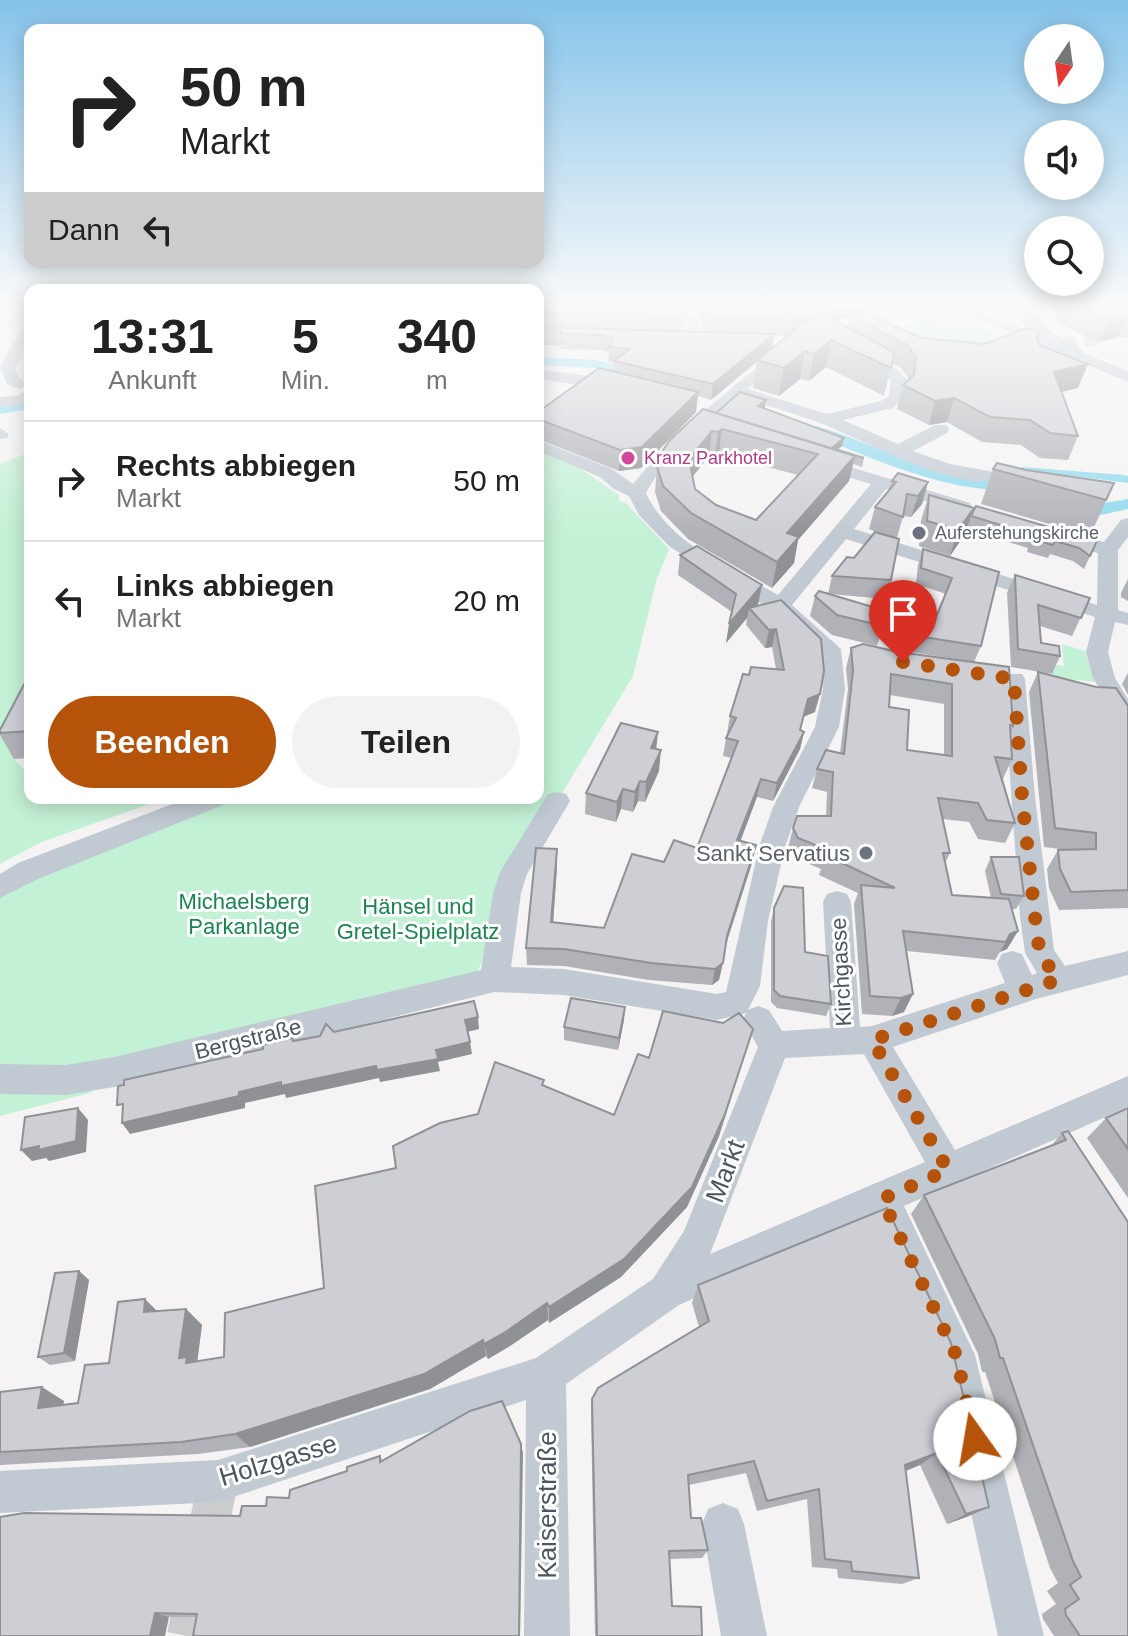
<!DOCTYPE html>
<html lang="de">
<head>
<meta charset="utf-8">
<style>
  :root { --surface:#fff; --page:#f2f2f2; --text:#222; --muted:#767676; --line:#e0e0e0; --accent:#b45309 }
  body { margin:0; font-family:Helvetica,sans-serif; background:var(--page); color:var(--text); height:100vh; display:flex; flex-direction:column; font-size:30px; white-space:nowrap }
  * { box-sizing:border-box; margin:0 }
  p { font-size:26px; color:var(--muted) }
  .icon { flex:none; width:44px; height:44px; fill:none; stroke:currentColor; stroke-width:2; stroke-linecap:round; stroke-linejoin:round }
  .map { position:relative; flex:1; overflow:hidden }
  .side { position:absolute; left:24px; top:284px; width:520px; height:520px; display:flex; flex-direction:column; background:var(--surface); border-radius:16px; box-shadow:0 4px 20px #0003 }
  .side>* { flex:none }
  .guide { position:absolute; left:24px; top:24px; width:520px; height:244px; border-radius:16px; box-shadow:0 4px 20px #0003; background:#fff; color:var(--text); overflow:hidden }
  .needle { width:52px; rotate:193deg }
  .controls { position:absolute; left:1024px; top:24px; display:grid; gap:16px }
  .controls a { display:grid; place-items:center; width:80px; height:80px; border-radius:50%; background:var(--surface); box-shadow:0 4px 20px #0003; font-size:40px }
  .pin { position:absolute; display:grid; place-items:center; width:68px; height:68px; color:#fff; margin:-82px -34px; border-radius:50% 50% 50% 0; rotate:-45deg; box-shadow:0 0 8px #0007 }
  .pin .icon { rotate:45deg }
  .me { position:absolute; width:88px; margin:-44px; rotate:347deg; stroke-linejoin:round; filter:drop-shadow(0 0 6px #0008) }
  .turn { display:flex; align-items:center; gap:28px; height:168px; padding:0 24px; font-size:36px }
  .turn .icon { width:104px; height:104px; stroke-width:2.5 }
  .turn b { display:block; font-size:56px; line-height:68px }
  .then { display:flex; align-items:center; height:76px; padding:0 24px; background:#0003; gap:16px; font-size:30px }
  .eta { display:flex; justify-content:space-evenly; align-items:center; height:136px; text-align:center }
  .eta b { font-size:48px; font-weight:700; line-height:56px }
  .primary-button { display:flex; gap:16px; margin-top:auto; padding:16px 24px }
  .primary-button a { flex:1; height:92px; border-radius:48px; background:var(--accent); color:#fff; font-size:32px; font-weight:700; line-height:92px; text-align:center }
  .primary-button a+a { background:var(--page); color:var(--text) }
  ul { padding:0; list-style:none }
  li { display:flex; align-items:center; gap:24px; height:120px; padding:0 24px; border-top:2px solid var(--line) }
  li div { flex:1 }
  li b { display:block; font-size:30px }
  li em { font-style:normal }
  .map>svg:first-child { display:block }
  .green { fill:#c3f1d5 }
  .water { fill:#90daee }
  .lines { fill:none; stroke-linecap:round; stroke-linejoin:round }
  .canal { fill:#90daee; fill-rule:evenodd }
  .minor-tunnel-far1 { stroke:#caccce; stroke-width:16; stroke-dasharray:16 8; stroke-linecap:butt }
  .minor-tunnel { stroke:#caccce; stroke-width:40; stroke-dasharray:40 20; stroke-linecap:butt }
  .minor { fill:#c1cad2; fill-rule:evenodd }
  .major { fill:#b3c2d1; fill-rule:evenodd }
  .wall { fill:#b0b2b7; fill-rule:evenodd }
  .shaded-wall { fill:#909195 }
  .building { fill:#cdcfd5; stroke:#909195; stroke-width:2; fill-rule:evenodd }
  .route { stroke:#b45309; stroke-width:14; stroke-dasharray:0 25.2 }
  .hotel-dot { fill:#d1479c; stroke:#fff; stroke-width:3 }
  .worship-dot { fill:#6b7280; stroke:#fff; stroke-width:3 }
  .labels { text-anchor:middle; dominant-baseline:central; stroke-width:6; stroke-linejoin:round; paint-order:stroke }
  .far-hotel-label { font-size:18px; fill:#b23c85; stroke:#fff; text-anchor:start }
  .far-worship-label { font-size:18px; fill:#5b616d; stroke:#fff; text-anchor:start }
  .worship-label { font-size:22px; fill:#5b616d; stroke:#fff; text-anchor:end }
  .park-label { font-size:22px; fill:#17864f; stroke:#fff }
  .street-label { font-size:22px; fill:#4a5661; stroke:#fff }
  .near-street-label { font-size:26px; fill:#4a5661; stroke:#fff }
</style>
</head>
<body>
<div class="map">
<svg width="1128" height="1636" viewBox="0 0 1128 1636">
  <rect width="100%" height="100%" fill="#f5f3f3"/>
  <!-- green -->
  <path class="green" d="M923 320 966 322 1011 342 978 356 888 332Z
    M538 449 573 464 619 495V501L626 503 669 549 657 578 633 676 553 808 474 979 95 1065 0 1071V897L8 889 226 798H538Z
    M30 452V726L14 759 30 776V798H166L39 843 0 864V464Z
    M1062 644 1085 651 1095 682 1052 677 1051 664 1064 666Z
    M0 1085 100 1086 90 1093 0 1116Z"/>
  <!-- water -->
  <path class="water" d="M1022 467 1124 475 1128 476V483L1018 469Z"/>
  <g class="lines">
    <!-- canal -->
    <path class="canal" d="M538 357 596 360 649 373 642 377 596 368 538 365Z
      M30 401V409L0 414V406Z
      M816 426C866 440 910 467 963 476 978 479 1014 473 1023 481 988 511 849 450 811 433L809 430Z
      M1128 499V509L1091 517 1066 513 1064 510C1069 506 1116 502 1128 499Z"/>
    <!-- minor-tunnel-far1 -->
    <path class="minor-tunnel-far1" d="M1038 354 1128 326"/>
    <!-- minor-tunnel -->
    <path class="minor-tunnel" d="M187 1636 218 1481"/>
    <!-- minor -->
    <path class="minor" d="M661 308H679L697 316 702 339 700 342H690L685 321Z
      M919 308H943L847 332 840 328 842 325Z
      M953 308H971L1128 371V382Z
      M30 322V339L15 368 19 378 28 384 20 389 7 384 0 367 23 326Z
      M860 349 899 370 907 380 905 398 893 408 843 420 898 444 935 425H947L949 429 947 433 913 451 950 464 994 472 997 476 994 480C952 490 862 439 820 423 794 413 766 405 738 397 705 425 667 454 646 493 671 546 731 567 778 595L871 484 811 466 808 462 817 457 970 503 972 507 963 513 886 489 854 529 1097 605 1098 553 1055 540 1052 536 1062 530 1104 542 1121 520 1128 518V537L1118 550V610L1128 613V625L1115 622 1108 652 1115 678 1128 699V726L1120 724 1093 678 1086 652 1095 617 846 539 792 605 841 649 845 689 839 727 799 807 785 847 768 921 760 986 748 1010 758 1006 769 1010 782 1031 830 1028 823 902 827 894 837 891 847 894 851 902 860 1027 872 1026 1005 983 997 963 1002 954 1012 951 1022 954 1032 975 1037 973 1025 953 1020 917 1003 679 1006 674H1022L1025 679 1035 797 1054 950 1065 966 1128 951V975L1036 999 893 1047 955 1150 1128 1076V1107L904 1206 975 1355 1044 1636H998L937 1358 873 1219 679 1305 566 1384 570 1636H524L526 1400 218 1502 0 1513V1471L218 1460 536 1358 653 1279 684 1231 758 1047 743 1020 746 1013 717 1020 564 995 494 992 114 1087 66 1095 0 1094V1064L66 1065 114 1057 481 970 493 893 500 872 548 794 557 792 566 794 570 801 527 874 521 893 511 967 564 969 717 994 726 992 759 847 773 807 815 727 823 689 819 651 777 613 670 547 639 515 629 496 614 489 600 477 538 451V440L612 469 633 484 673 437 775 352 780 350 788 355 747 389 827 414 881 401 889 396 891 380 855 357V351ZM864 1054 925 1162 710 1254 785 1058Z
      M538 369 617 380 625 385 617 390 538 379Z
      M25 391 30 392 29 404 0 407V397L17 396Z
      M0 428 9 434 7 438 0 439Z
      M188 798H227L223 805 38 879 0 898V874L18 863Z
      M723 1503 738 1509 744 1524 767 1636H721L702 1524 708 1509Z"/>
    <!-- major -->
    <path class="major" d="M907 308H928L914 317 907 315 905 311Z
      M1017 308H1035C1037 328 1067 340 1083 351L1086 355 1083 359C1064 364 1017 328 1017 308Z"/>
  </g>
  <!-- wall -->
  <path class="wall" d="M538 308 685 315 683 330 604 329 744 333 703 330 698 313 685 308H722L721 311 764 314 765 309 766 308H878L862 312 922 338 984 344 1038 340 1039 345 1078 388 1062 392 1078 436 1068 460 1040 458 1021 445 982 442 947 422 929 425 897 409 903 385 909 379 901 368 892 363 884 396 826 367 809 381 800 379 779 396 753 388 757 361 711 400 698 396 696 412 641 468 619 471 538 439V412L614 372V363L608 362 609 352 601 350 561 349V346L538 344ZM850 316 847 328 836 322 837 320ZM774 335 789 336 772 349Z
    M1058 308H1128V338L1118 337 1099 342 1054 321Z
    M764 408 844 438 842 446 837 450 864 458 862 467 853 464 849 481 798 540 794 563 772 588 688 539 661 511 655 492 657 466 716 413ZM719 454 798 475 756 520 716 505 695 489 692 477 709 456 715 458Z
    M993 469 1114 483 1090 536 981 504Z
    M892 481 928 482 922 504 911 517 903 516 897 538 891 580 886 599 830 594 883 626 877 646 832 635 810 616 815 596 828 594 832 576 854 558 879 533 869 529 875 507 889 489Z
    M929 495 974 508 1097 541 1084 569 1073 561 1050 554 1048 558 1027 552 1028 548 967 529 965 534 950 556 919 546 921 520Z
    M923 549 999 572 981 646 974 662 911 652 913 633 918 617 935 620 946 594 916 584 918 565Z
    M680 555 758 605 781 600 815 712 803 717 800 730 804 732 800 749 773 801 757 797 740 841 752 863 725 948 719 980 712 985 649 980 564 966 527 965 526 948 557 849V867L553 922 604 928 664 862 697 848 732 758 723 756 730 716 749 675 776 669 772 647 765 648 746 625 747 618 726 643 732 612 678 575Z
    M1015 575 1090 598 1072 636 1040 626 1041 643 1060 656 1052 674 1011 667 1007 593Z
    M1128 579V601L1121 597V593Z
    M851 648 898 652 1009 667 1013 726 1011 732 1012 759 1003 779 1015 823 1005 843 978 839 969 822 943 819 950 853 945 863 952 895 991 898 985 871 991 857 1024 896 1016 909H1012L1018 931 1007 949 1000 952 995 960 907 951 904 1012 892 1016 862 1014 854 904 858 893 819 875 821 869 792 857 788 848 793 828 826 816 827 792 812 788 817 769 840 753 848 689 846 668ZM890 695 944 704V755L907 750 889 707Z
    M1038 672 1128 706V908L1059 910 1049 888 1047 869 1058 850H1068L1044 847 1029 692Z
    M30 673V758L14 759 0 735V733Z
    M1128 673V695L1122 684Z
    M656 749 659 771 645 802 638 801 633 812 621 809 616 822 585 814 586 793Z
    M774 908 805 952 831 1004 826 1016 777 1008 771 1002V921Z
    M624 1020 618 1050 564 1040V1027Z
    M753 1029 719 1136 687 1207 621 1277 549 1323 548 1320 510 1346 488 1359 486 1356 430 1389 250 1447 198 1454 0 1465V1392L64 1401 63 1405 78 1403 158 1311 186 1309 202 1325 197 1361 224 1357 324 1288 396 1168 478 1114 545 1086 614 1115 649 1058Z
    M1128 1108V1198L1087 1138 1106 1118Z
    M1068 1131 1128 1636H1054L1043 1619 1042 1614 1056 1604 1047 1591 1058 1583 1050 1568 985 1372H982L978 1354 911 1214 924 1195 1051 1146 1062 1133Z
    M887 1208 969 1516 947 1524 920 1465 906 1471 919 1578 902 1584 838 1578 837 1569 812 1567 807 1499 757 1511 746 1473 689 1485 691 1518 708 1550 702 1558 669 1559 672 1606 702 1636H595L591 1413 592 1399 699 1327 692 1303 698 1285Z
    M79 1271 89 1280 75 1361 50 1365 38 1357Z
    M523 1453 197 1617H169L0 1636 240 1516 289 1498 380 1456 383 1461Z"/>
  <!-- shaded-wall -->
  <path class="shaded-wall" d="M831 308H878L837 320 836 325 790 336 792 321Z
    M1127 314 1118 337 1099 342 1108 320Z
    M774 334 772 349 711 400 713 384Z
    M831 340 826 367 809 381 814 354Z
    M805 351 800 379 779 396 784 368Z
    M1088 364 1078 388 1046 395 1054 372Z
    M698 392 696 412 641 468 619 471 620 450Z
    M954 398 947 422 929 425 935 401Z
    M766 400 765 408 757 414 758 406Z
    M722 429 719 454 715 458 718 432Z
    M712 431 709 456 686 485 689 459Z
    M844 438 842 446 837 450 832 448Z
    M855 456 849 481 798 540 794 563 772 588 777 562 787 533Z
    M928 482 922 504 911 517 918 496Z
    M974 508 965 534 950 556 958 530Z
    M762 585 758 605 749 608 747 618 726 643 729 624Z
    M776 629 772 647 765 648 769 630Z
    M820 694 815 712 803 717 808 699Z
    M658 732 656 752 651 748Z
    M804 732 800 749 773 801 777 783Z
    M661 750 659 771 645 802 646 782Z
    M761 779 757 797 734 858 737 840Z
    M640 781 638 801 633 812 635 792Z
    M623 789 621 809 616 822 617 802Z
    M756 845 752 863 723 953 727 936Z
    M557 849V867L552 939 551 922Z
    M1018 931 1007 949 1000 952 1010 934Z
    M723 963 719 980 712 985 715 969Z
    M913 994 904 1012 892 1016 901 998Z
    M625 1007 624 1020 618 1050 619 1038Z
    M478 1017 479 1029 467 1032 465 1020Z
    M753 1029 719 1136 687 1207 621 1277 549 1323V1307Z
    M470 1042 472 1054 438 1062 440 1071 380 1082 379 1078 286 1098 285 1094 245 1103V1108L130 1134 122 1123 239 1092Z
    M78 1108 88 1120 86 1152 49 1161 46 1158 32 1161 21 1150Z
    M79 1271 89 1280 75 1361 64 1353Z
    M145 1299 162 1316 144 1312Z
    M547 1303 548 1320 510 1346 488 1359 484 1344Z
    M186 1309 202 1325 196 1371 179 1358Z
    M483 1340 486 1356 430 1389 250 1447 235 1434Z
    M42 1387 64 1401 60 1421 38 1408Z
    M521 1444 523 1453 520 1636H519Z
    M937 1453 920 1465 890 1477 905 1465Z
    M989 1507 969 1516 947 1524 966 1514Z
    M155 1613 169 1617 165 1636H150Z"/>
  <!-- building -->
  <path class="building" d="M538 308H586L634 312 638 308H682L685 315 538 313Z
    M702 308H718L717 311 768 314 765 309 770 308H769H832L838 310 792 321 705 315Z
    M1081 308H1128V314L1108 320Z
    M862 312 922 338 984 344 1027 328 1040 333 1037 336 1039 345 1088 364 1054 372 1078 436 1050 433 1030 420 990 417 954 398 935 401 903 385 914 375 916 357 907 345 850 315Z
    M827 316 895 353 891 368 831 340 814 354 805 351 784 368 757 360 794 331 801 322Z
    M538 327 774 334 713 384 614 361 630 349 609 347 613 338 602 335 561 334V331L538 329Z
    M599 368 698 392 642 447 620 450 538 419V412Z
    M740 392 766 400 758 406 844 438 832 448 864 458 716 413Z
    M703 409 855 456 787 533 799 537 777 562 691 513 663 486 657 466 659 456 670 440ZM722 429 818 454 756 520 716 505 695 489 689 459 712 431 718 432Z
    M997 463 1026 470 1114 483 1106 500 993 469Z
    M898 473 928 482 918 496 907 494 903 517 875 507 896 482 892 481Z
    M929 495 974 508 958 530 927 521Z
    M976 506 1097 541 1090 556 1079 548 1055 541 1053 545 1032 539 1034 535 971 516Z
    M875 532 899 539 891 580 832 576 847 557 854 558Z
    M697 546 762 585 729 624 736 594 680 555Z
    M923 549 999 572 981 646 917 636 918 617 935 620 952 578 921 568Z
    M1015 575 1090 598 1081 618 1038 605 1041 643 1059 646 1060 656 1018 649Z
    M819 591 886 611 883 626 837 615 815 596Z
    M781 600 821 639 824 671 820 694 808 699 800 730 804 732 777 783 761 779 737 840 756 845 727 936 723 963 715 969 651 963 564 949 526 948 536 848 557 849 551 922 604 928 632 854 664 862 674 840 697 848 738 741 726 738 736 718 730 716 743 674 749 675 751 667 784 670 776 629 769 630 749 608Z
    M863 644 898 652 1009 667 1013 726 1010 725 1012 759 995 757 1015 823 987 820 978 803 938 798 950 853H943L952 895 1009 899 1018 931 1010 934 1006 942 903 931 913 994 901 998 870 996 861 885 895 888 825 855 828 850 798 838 793 828 797 816H831L833 772 817 769 826 750 844 754 853 670 851 648ZM891 674 952 684V756L907 750 909 710 889 707Z
    M1038 672 1096 687 1116 688 1128 706V890L1071 892 1060 869 1058 850 1096 849V833L1055 828Z
    M30 673V731L0 733V730Z
    M621 723 658 732 651 748 661 750 646 782 640 781 635 792 623 789 617 802 586 793Z
    M991 857H1019L1024 896 1001 894Z
    M784 886 803 888 805 952 828 956 831 1004 780 996 774 990V908Z
    M571 998 625 1007 619 1038 564 1027Z
    M474 1001 478 1017 465 1020 470 1042 436 1050 438 1059 377 1070 376 1066 281 1086V1082L239 1092V1096L122 1123 123 1104 117 1105 118 1086 124 1085V1080L263 1049V1045L292 1038 293 1041 320 1036 326 1024 334 1032Z
    M663 1011 723 1023 739 1013 753 1029 725 1114 692 1187 624 1259 549 1307 547 1303 507 1331 484 1344 483 1340 424 1374 235 1434 181 1442 0 1452V1392L42 1387 38 1408 78 1403 85 1365 109 1363 118 1302 145 1299 144 1312 186 1309 179 1358 187 1357 186 1363 224 1357 225 1313 324 1288 315 1186 396 1168 393 1146 440 1123 478 1114 495 1062 544 1080 542 1085 614 1115 638 1054 649 1058Z
    M78 1108 76 1141 38 1150 39 1146 21 1150 25 1117Z
    M1128 1108V1149L1106 1118Z
    M1068 1131 1128 1222V1636H1080L1066 1615 1065 1609 1079 1599 1070 1585 1081 1577 1073 1561 1003 1358H1000L995 1339 924 1195 1066 1140 1062 1133Z
    M887 1208 951 1343 989 1507 966 1514 937 1453 905 1465 919 1578 852 1571 851 1562 825 1559 819 1489 767 1501 754 1461 688 1475 691 1518H701L708 1550 669 1551 672 1606 701 1607 702 1636H597L592 1399 598 1388 709 1321 698 1285Z
    M79 1271 64 1353 38 1357 55 1273Z
    M502 1401 521 1444 519 1636H193L197 1614 155 1613 150 1636H0V1517L24 1513 240 1516 242 1506H266L267 1497 289 1498 290 1490 347 1471V1467L380 1456V1462L470 1411Z"/>
  <!-- sky -->
  <linearGradient id="sky" x2="0" y2="1"><stop stop-color="#85c3ea"/><stop offset="0.57" stop-color="#fafafa"/><stop offset="1" stop-color="#fafafa" stop-opacity="0"/></linearGradient>
  <rect width="1128" height="537" fill="url(#sky)"/>
  <g class="lines">
    <!-- route -->
    <path class="route" d="M903 662 1014 679 1022 797 1037 935 1040 953 1058 980 872 1040 948 1170 882 1199 956 1355 975 1439"/>
  </g>
  <!-- markers -->
  <circle class="hotel-dot" cx="628" cy="458" r="8"/>
  <g class="worship-dot">
    <circle cx="919" cy="533" r="8"/>
    <circle cx="866" cy="853" r="8"/>
  </g>
  <g class="labels">
    <!-- far-hotel labels -->
    <g class="far-hotel-label">
      <text x="644" y="458">Kranz Parkhotel</text>
    </g>
    <!-- far-worship labels -->
    <g class="far-worship-label">
      <text x="935" y="533">Auferstehungskirche</text>
    </g>
    <!-- worship labels -->
    <g class="worship-label">
      <text x="850" y="853">Sankt Servatius</text>
    </g>
    <!-- park labels -->
    <g class="park-label">
      <text x="244" y="901">Michaelsberg<tspan x="244" dy="25">Parkanlage</tspan></text>
      <text x="418" y="906">Hänsel und<tspan x="418" dy="25">Gretel-Spielplatz</tspan></text>
    </g>
    <!-- street labels -->
    <g class="street-label">
      <text transform="translate(841 972) rotate(-93)">Kirchgasse</text>
      <text transform="translate(248 1039) rotate(-14)">Bergstraße</text>
    </g>
    <!-- near-street labels -->
    <g class="near-street-label">
      <text transform="translate(725 1171) rotate(-69)">Markt</text>
      <text transform="translate(278 1460) rotate(-17)">Holzgasse</text>
      <text transform="translate(547 1505) rotate(-90)">Kaiserstraße</text>
    </g>
  </g>
</svg>
<div class="controls">
<a><svg class="needle" viewBox="-14 -14 28 28"><path d="M0-13l5 13h-10z" fill="#e53935"/><path d="M0 13l5-13h-10z" fill="#767676"/></svg></a>
<a><svg class="icon" aria-label="sound" viewBox="0 0 24 24"><path d="M4 9h4l5-4v14l-5-4H4zM17 9q2 3 0 6"/></svg></a>
<a><svg class="icon" aria-label="search" viewBox="0 0 24 24"><circle cx="10" cy="10" r="6"/><path d="M15 15l6 6"/></svg></a>
</div>
<div class="pin" style="left:903px;top:662px;background:#d93025"><svg class="icon" aria-label="arrive" viewBox="0 0 24 24"><path d="M6 21V4h12l-3 4 3 4H6"/></svg></div>
<svg class="me" style="left:975px;top:1439px" viewBox="-20 -20 40 40"><circle r="19" fill="#fff"/><path d="M0-13L10 11 0 6-10 11z" fill="#b45309"/></svg>
<div class="guide">
<div class="turn"><svg class="icon" aria-label="right" viewBox="0 0 24 24"><path d="M7 20v-9h11M14 6l5 5-5 5"/></svg><div><b>50 m</b>Markt</div></div>
<div class="then">Dann<svg class="icon" aria-label="left" viewBox="0 0 24 24"><path d="M17 20v-9H6M10 6l-5 5 5 5"/></svg></div>
</div>
<section class="side">
<div class="eta">
<div><b>13:31</b><p>Ankunft</p></div>
<div><b>5</b><p>Min.</p></div>
<div><b>340</b><p>m</p></div>
</div>
<ul>
<li><svg class="icon" aria-label="right" viewBox="0 0 24 24"><path d="M7 20v-9h11M14 6l5 5-5 5"/></svg><div><b>Rechts abbiegen</b><p>Markt</p></div><em>50 m</em></li>
<li><svg class="icon" aria-label="left" viewBox="0 0 24 24"><path d="M17 20v-9H6M10 6l-5 5 5 5"/></svg><div><b>Links abbiegen</b><p>Markt</p></div><em>20 m</em></li>
</ul>
<div class="primary-button"><a>Beenden</a><a>Teilen</a></div>
</section>
</div>
</body>
</html>
